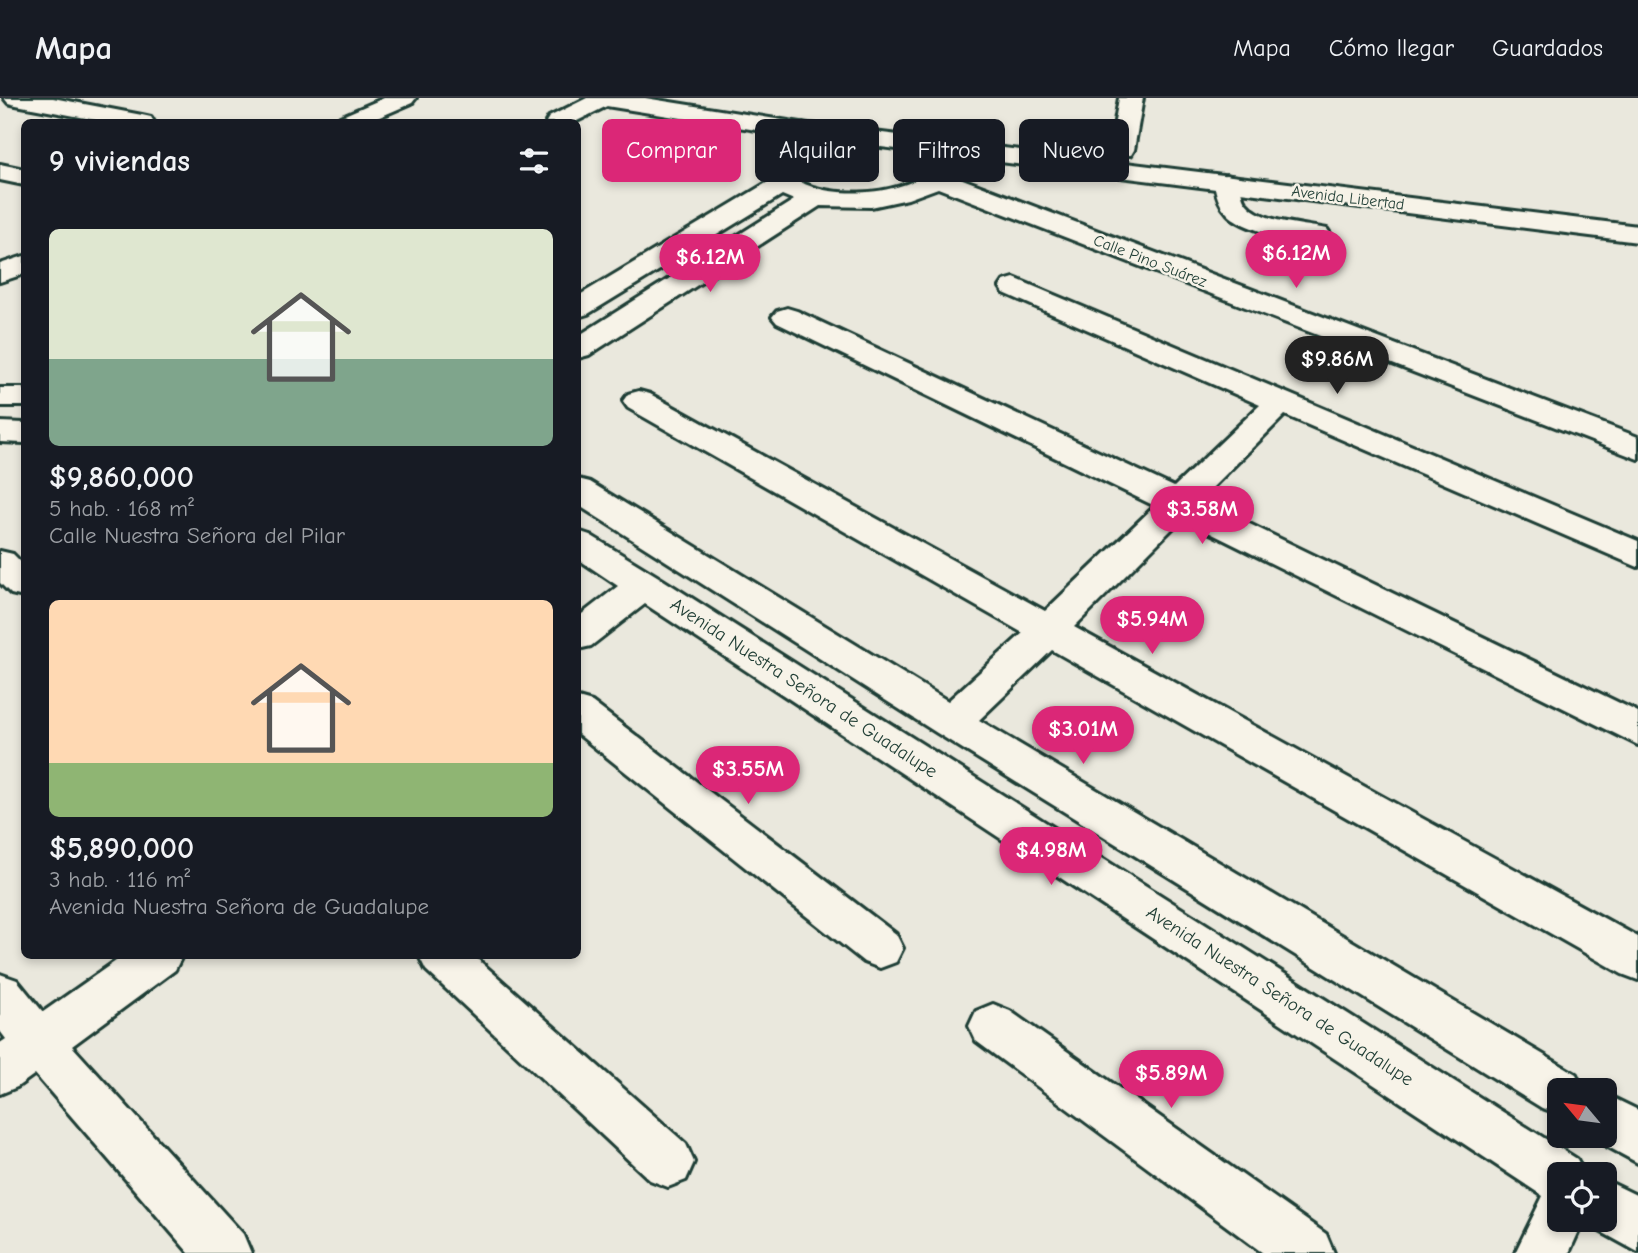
<!DOCTYPE html>
<html lang="es">
<head>
<meta charset="utf-8">
<style>
	:root { --surface:#171b24; --page:#20242c; --text:#f1f3f6; --muted:#9ea1a6; --line:#363941; --accent:#db2777 }
	body { margin:0; font-family:"Comic Neue",sans-serif; background:var(--page); color:var(--text); height:100vh; display:flex; flex-direction:column; font-size:26px; white-space:nowrap }
	* { box-sizing:border-box; margin:0 }
	p { font-size:23px; color:var(--muted) }
	.icon { flex:none; width:38px; height:38px; fill:none; stroke:currentColor; stroke-width:2; stroke-linecap:round; stroke-linejoin:round }
	.map { position:relative; flex:1; overflow:hidden }
	.side { position:absolute; left:21px; top:21px; width:560px; height:840px; display:flex; flex-direction:column; background:var(--surface); border-radius:10px; box-shadow:0 4px 10px #0003 }
	.side>* { flex:none }
	.banner { position:absolute; left:602px; top:21px; width:665px; height:63px; display:flex; gap:14px }
	.needle { width:46px; rotate:299deg }
	.controls { position:absolute; left:1547px; top:980px; display:grid; gap:14px }
	.controls a { display:grid; place-items:center; width:70px; height:70px; border-radius:10px; background:var(--surface); box-shadow:0 4px 10px #0003; font-size:35px }
	.price { position:absolute; translate:-50% -60px; padding:0 16px; border-radius:24px; background:var(--accent); color:#fff; font-size:23px; line-height:46px; filter:drop-shadow(0 2px 4px #0008) }
	.price::after { content:''; position:absolute; left:50%; top:42px; width:21px; height:16px; margin-left:-10px; background:inherit; clip-path:polygon(0 0,100% 0,50% 100%) }
	.price.active { background:#222; color:#fff }
	ul { padding:0; list-style:none }
	li { display:grid; align-content:center; gap:14px; height:371px; padding:0 28px }
	li span { display:grid; place-items:center; height:217px; border-radius:10px; color:#555 }
	li>.icon { margin-inline-start:auto }
	span .icon { width:126px; height:126px; fill:#fffc; stroke-width:1 }
	li b { font-size:30px }
	h2 { display:flex; justify-content:space-between; align-items:center; height:84px; padding:0 28px; font-size:30px }
	.chip { padding:0 24px; border-radius:10px; background:var(--surface); box-shadow:0 4px 10px #0003; font-size:24px; line-height:63px }
	.chip.active { background:var(--accent); color:#fff }
	header { display:flex; align-items:center; gap:42px; box-sizing:border-box; height:98px; padding:0 35px; background:var(--surface); border-bottom:2px solid var(--line) }
	header strong { font-size:33px }
	nav { display:flex; gap:38px; margin-inline-start:auto; font-size:24px }
	.map>svg:first-child { display:block }
	.lines { fill:none; stroke-linecap:round; stroke-linejoin:round }
	.minor-casing { stroke:#1f3d34; stroke-width:6 }
	.major-casing { stroke:#1f3d34; stroke-width:6 }
	.minor { fill:#f7f3e8; fill-rule:evenodd }
	.major { fill:#f7f3e8; fill-rule:evenodd }
	.labels { text-anchor:middle; dominant-baseline:central; stroke-width:5; stroke-linejoin:round; paint-order:stroke }
	.far-street-label { font-size:16px; fill:#1f3d34; stroke:#f7f3e8 }
	.street-label { font-size:19px; fill:#1f3d34; stroke:#f7f3e8 }
</style>
</head>
<body>
<header>
<strong>Mapa</strong>
<nav><a>Mapa</a><a>Cómo llegar</a><a>Guardados</a></nav>
</header>
<div class="map">
<svg width="1638" height="1155" viewBox="0 0 1638 1155">
	<rect width="100%" height="100%" fill="#eae8dd"/>
	<filter id="ink" filterUnits="userSpaceOnUse"><feTurbulence type="fractalNoise" baseFrequency=".0143" numOctaves="2"/><feDisplacementMap in="SourceGraphic" scale="14" xChannelSelector="R" yChannelSelector="G"/><feConvolveMatrix kernelMatrix="1 2 1 2 8 2 1 2 1" color-interpolation-filters="sRGB"/></filter>
	<g filter="url(#ink)">
		<g class="lines">
			<g class="minor-casing">
				<g id="minor">
					<path d="M4 0H53L142 17 151 19 154 24H107L16 7 8 5Z"/>
					<path d="M384 0H416L412 5 368 24H337L340 19Z"/>
					<path d="M587 0 615 1 611 6 575 24H546L549 19Z"/>
					<path d="M1119 0H1143L1134 52 1131 57H1113L1110 52Z"/>
					<path d="M801 25 810 27 813 32 791 57V77C818 103 901 99 929 73 941 61 937 41 946 28H964L967 33 962 57 952 77 1638 339V361L938 90 908 101 871 109 820 108 589 257 578 260V238L794 102 782 97 588 216 578 219V198L768 84C756 61 779 30 801 25Z"/>
					<path d="M0 66 24 71V87L0 82Z"/>
					<path d="M1227 77 1236 80C1242 87 1240 98 1246 105 1262 125 1304 126 1327 131L1331 137 1327 143C1306 148 1241 132 1227 115 1219 107 1216 96 1214 85L1218 80Z"/>
					<path d="M24 158V176L0 184V166Z"/>
					<path d="M1014 180 1638 443V469L1285 317 1200 402 1638 614V647L1182 421 1074 529 1638 839V882L1622 876 1052 552 979 622 1576 976 1583 992H1559V1016L1542 1010 937 635 578 407V381L590 384 948 603 1023 535 628 310 623 303 628 296 639 293 650 296 1045 513 1155 408 777 225 772 219 777 213 787 210 797 213 1174 389 1260 307 1004 195 1000 189 1004 183Z"/>
					<rect x="0" y="290" width="24" height="18"/>
					<path d="M0 324 24 325V345L0 344Z"/>
					<path d="M578 433 590 437 657 478 1577 1061 1584 1076H1559V1122H1584L1569 1155H1515L1543 1098 645 506 591 548 578 551V519L618 488 578 461Z"/>
					<path d="M0 453 13 456 24 467V499L11 496 0 485Z"/>
					<path d="M578 600 592 604 896 836 903 850 896 864 880 870 864 864 578 636Z"/>
					<path d="M123 858H182L175 872 72 948 243 1136 251 1155H189L35 976 17 989 0 996V945L6 941 0 933V876L17 882 43 914Z"/>
					<path d="M419 858H474L686 1046 694 1064 686 1082 668 1089 650 1082 426 872Z"/>
					<path d="M993 906 1010 913 1326 1136 1334 1155H1263L976 943 969 928 976 913Z"/>
					<path d="M1605 996 1638 1012V1065L1588 1038H1605Z"/>
					<path d="M1605 1082 1638 1098V1154L1587 1126 1585 1122H1605Z"/>
				</g>
			</g>
			<g class="major-casing">
				<path id="major" d="M588 0H645L801 25 1638 128V144L801 39 600 7 592 5Z"/>
			</g>
			<use href="#minor" class="minor"/>
			<use href="#major" class="major"/>
		</g>
	</g>
	<g class="labels">
		<g class="far-street-label">
			<text transform="translate(1348 100) rotate(7)">Avenida Libertad</text>
			<text transform="translate(1150 163) rotate(21)">Calle Pino Suárez</text>
		</g>
		<g class="street-label">
			<text transform="translate(804 590) rotate(33)">Avenida Nuestra Señora de Guadalupe</text>
			<text transform="translate(1280 898) rotate(33)">Avenida Nuestra Señora de Guadalupe</text>
		</g>
	</g>
</svg>
<div class="controls">
<a><svg class="needle" viewBox="-14 -14 28 28"><path d="M0-13l5 13h-10z" fill="#e53935"/><path d="M0 13l5-13h-10z" fill="#9ea1a6"/></svg></a>
<a><svg class="icon" aria-label="locate" viewBox="0 0 24 24"><circle cx="12" cy="12" r="6"/><path d="M12 2v4M12 18v4M2 12h4M18 12h4"/></svg></a>
</div>
<b class="price" style="left:1296px;top:192px">$6.12M</b>
<b class="price" style="left:710px;top:196px">$6.12M</b>
<b class="price active" style="left:1337px;top:298px">$9.86M</b>
<b class="price" style="left:1202px;top:448px">$3.58M</b>
<b class="price" style="left:1152px;top:558px">$5.94M</b>
<b class="price" style="left:1083px;top:668px">$3.01M</b>
<b class="price" style="left:748px;top:708px">$3.55M</b>
<b class="price" style="left:1051px;top:789px">$4.98M</b>
<b class="price" style="left:1171px;top:1012px">$5.89M</b>
<div class="banner">
<a class="chip active">Comprar</a>
<a class="chip">Alquilar</a>
<a class="chip">Filtros</a>
<a class="chip">Nuevo</a>
</div>
<section class="side">
<h2>9 viviendas<svg class="icon" aria-label="filters" viewBox="0 0 24 24"><path d="M4 7h16M4 17h16"/><circle cx="9" cy="7" r="2"/><circle cx="15" cy="17" r="2"/></svg></h2>
<ul>
<li><span style="background:linear-gradient(#dfe7d0 60%,#7fa58c 0)"><svg class="icon" aria-label="home" viewBox="0 0 24 24"><path d="M3 11l9-7 9 7M6 9v11h12V9"/></svg></span><div><b>$9,860,000</b><p>5 hab. · 168 m²</p><p>Calle Nuestra Señora del Pilar</p></div></li>
<li><span style="background:linear-gradient(#ffd9b3 75%,#8fb573 0)"><svg class="icon" aria-label="home" viewBox="0 0 24 24"><path d="M3 11l9-7 9 7M6 9v11h12V9"/></svg></span><div><b>$5,890,000</b><p>3 hab. · 116 m²</p><p>Avenida Nuestra Señora de Guadalupe</p></div></li>
</ul>
</section>
</div>
</body>
</html>
